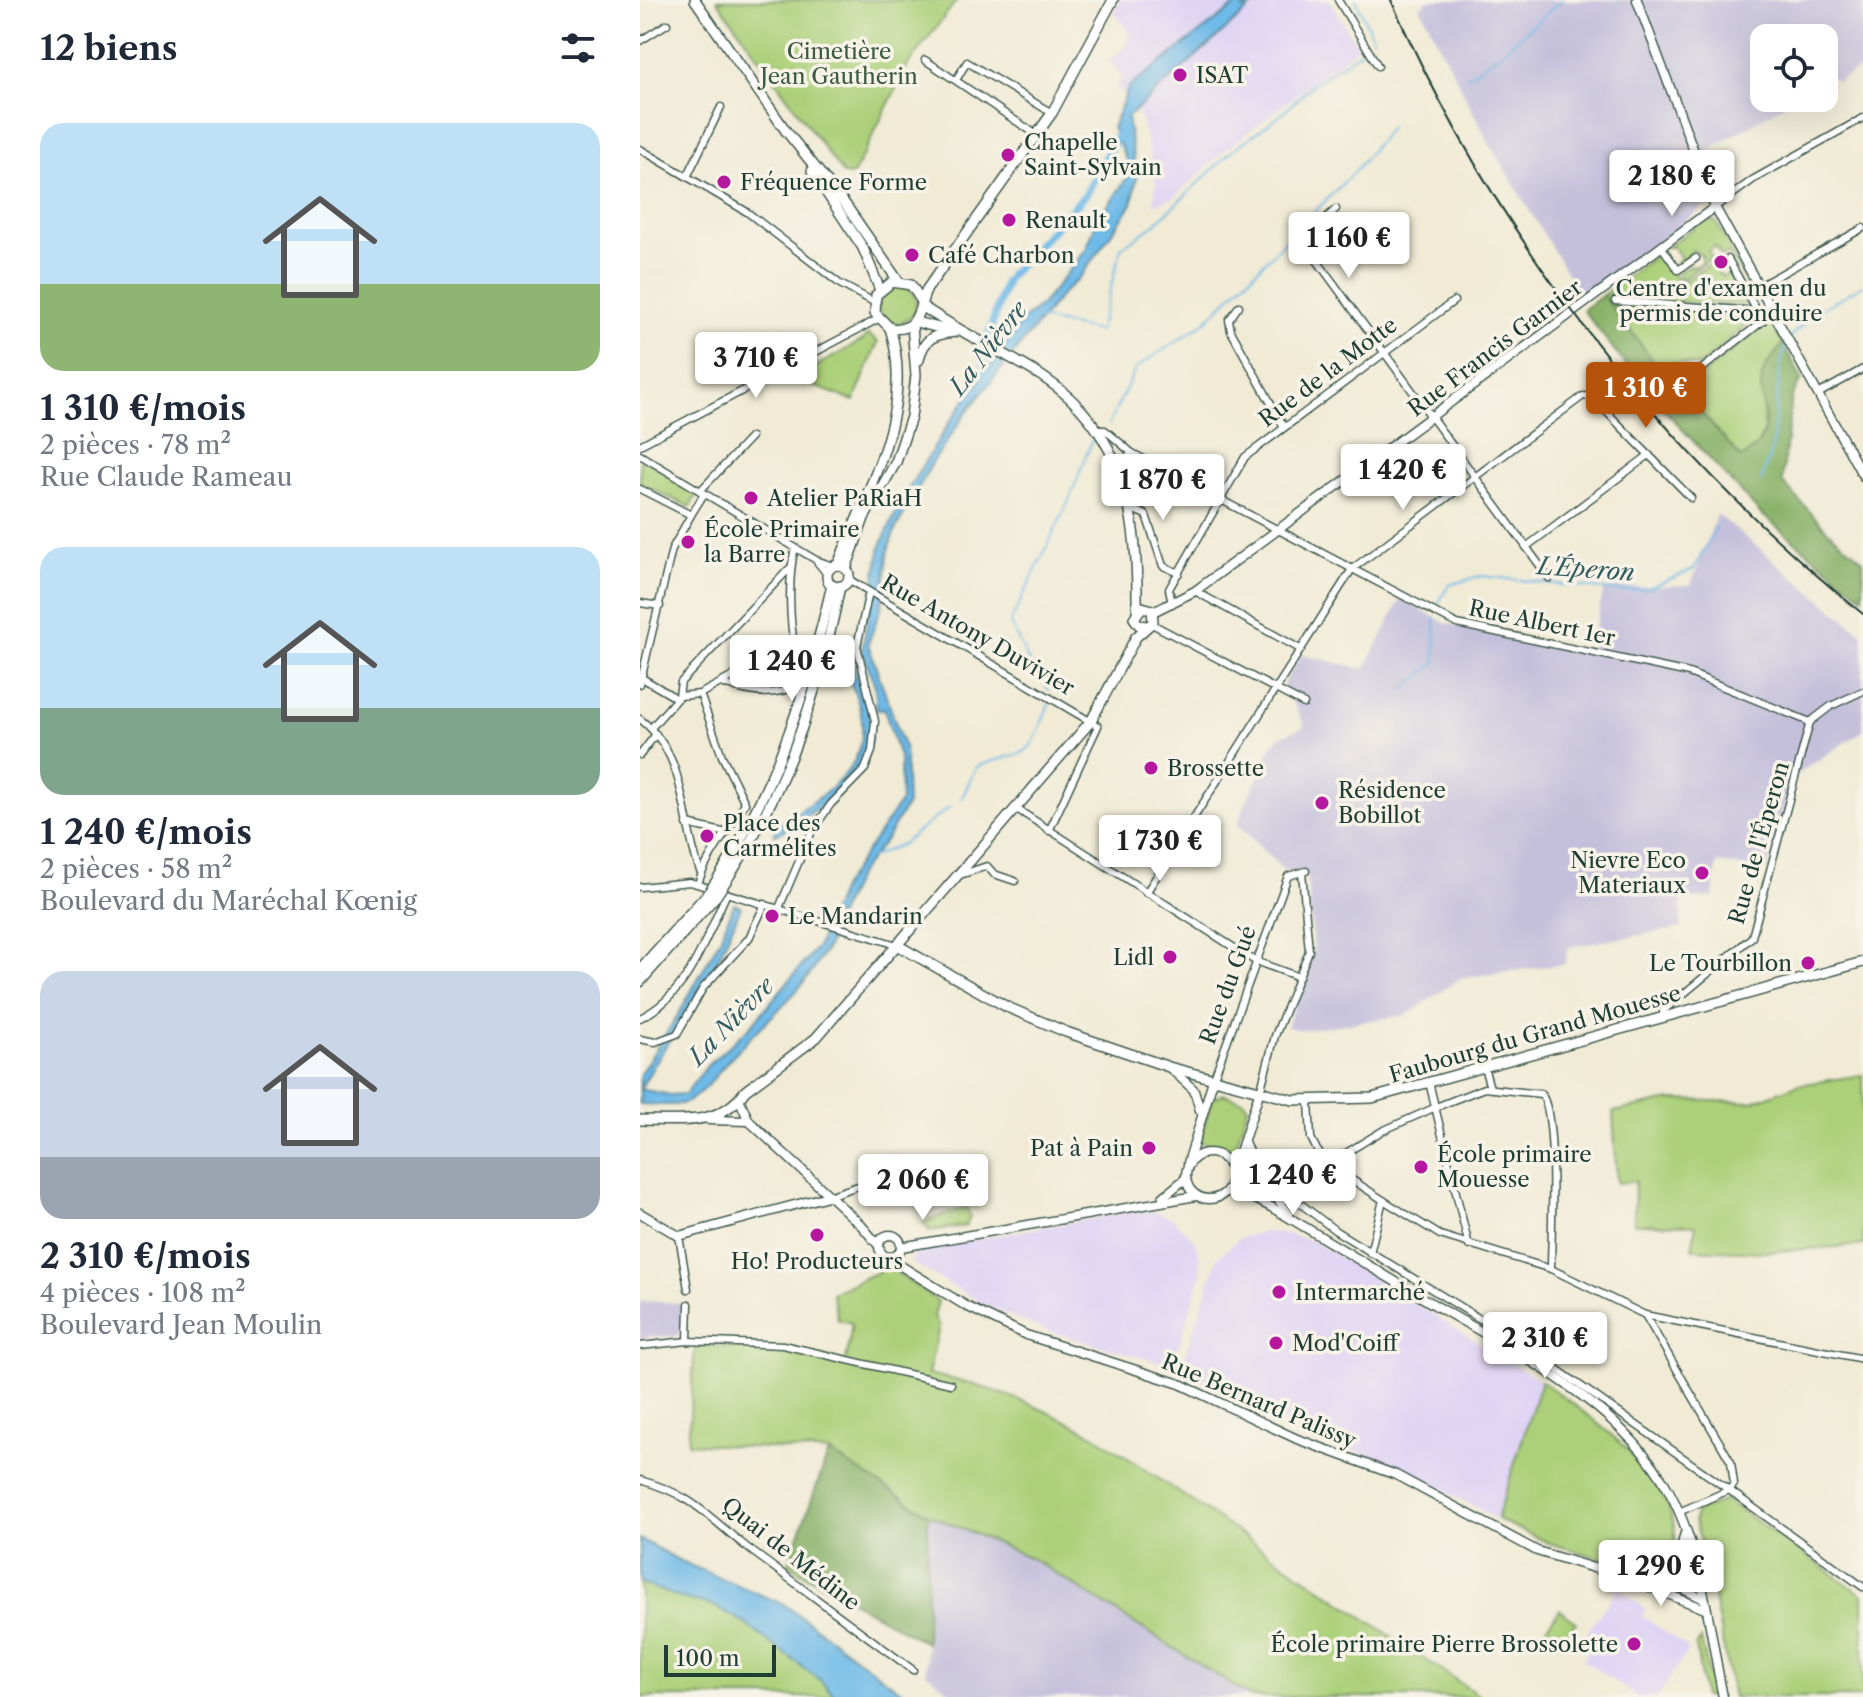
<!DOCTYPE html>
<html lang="fr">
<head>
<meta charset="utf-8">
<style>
	:root { --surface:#fff; --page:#f6f6f7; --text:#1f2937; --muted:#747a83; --accent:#b45309 }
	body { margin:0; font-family:"Libre Caslon Text",serif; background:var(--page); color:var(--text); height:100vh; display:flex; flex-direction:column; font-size:30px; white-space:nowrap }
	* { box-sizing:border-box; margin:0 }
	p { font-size:26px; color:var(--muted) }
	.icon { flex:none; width:44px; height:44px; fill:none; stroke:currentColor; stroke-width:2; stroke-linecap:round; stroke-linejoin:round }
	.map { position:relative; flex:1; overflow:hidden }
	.drawer { display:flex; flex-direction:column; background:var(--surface); width:640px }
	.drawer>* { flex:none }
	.fabs { position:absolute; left:1110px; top:24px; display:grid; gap:16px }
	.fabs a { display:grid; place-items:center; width:88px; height:88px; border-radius:16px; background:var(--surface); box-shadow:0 8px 32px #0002; font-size:40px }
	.scale { position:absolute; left:24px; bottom:20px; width:112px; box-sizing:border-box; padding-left:8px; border:4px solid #1f3d34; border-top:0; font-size:22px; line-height:28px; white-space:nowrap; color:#1f3d34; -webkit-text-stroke:6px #f7f3e8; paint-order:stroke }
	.price { position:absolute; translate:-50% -68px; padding:0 18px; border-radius:8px; background:#fff; color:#222; font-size:26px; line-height:52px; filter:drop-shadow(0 2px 4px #0008) }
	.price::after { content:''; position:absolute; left:50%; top:48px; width:24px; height:18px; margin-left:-12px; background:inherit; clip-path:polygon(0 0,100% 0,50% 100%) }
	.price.on { background:var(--accent); color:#fff }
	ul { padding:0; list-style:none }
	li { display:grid; align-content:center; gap:16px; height:424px; padding:0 40px }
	li span { display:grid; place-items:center; height:248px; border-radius:24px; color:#555 }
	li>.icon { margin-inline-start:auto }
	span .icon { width:144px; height:144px; fill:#fffc; stroke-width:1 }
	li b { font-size:34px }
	h2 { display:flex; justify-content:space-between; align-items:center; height:96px; padding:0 40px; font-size:34px }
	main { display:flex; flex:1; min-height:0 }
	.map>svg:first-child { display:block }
	.built { fill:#e0d4f4 }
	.industrial { fill:#c4c0db }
	.green { fill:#acd079; stroke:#668656; stroke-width:2 }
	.forest { fill:#89b269; stroke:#54784e; stroke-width:2 }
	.water { fill:#6ebae8; stroke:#467c8e; stroke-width:2 }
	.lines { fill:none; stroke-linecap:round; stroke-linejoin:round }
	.stream { stroke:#6ebae8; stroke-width:2 }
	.canal { stroke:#6ebae8; stroke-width:8 }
	.street-casing { stroke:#3e574c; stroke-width:9 }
	.secondary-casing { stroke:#3e574c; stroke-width:11 }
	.primary-casing { stroke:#3e574c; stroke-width:12 }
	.street { stroke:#fff; stroke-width:6 }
	.secondary { stroke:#fff; stroke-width:8 }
	.primary { stroke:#fff; stroke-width:9 }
	.rail { stroke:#1f3d34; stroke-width:2 }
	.primary-bridge-casing { stroke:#3e574c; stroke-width:12; stroke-linecap:butt }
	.primary-bridge { stroke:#fff; stroke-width:9 }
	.poi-dot { fill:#b5179e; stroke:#f7f3e8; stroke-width:3 }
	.labels { text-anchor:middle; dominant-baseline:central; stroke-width:7; stroke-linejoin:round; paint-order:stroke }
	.park-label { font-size:22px; fill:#3b5a42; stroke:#f7f3e8 }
	.poi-label { font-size:22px; fill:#1f3d34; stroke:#f7f3e8; text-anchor:start }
	.street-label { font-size:22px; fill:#1f3d34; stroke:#f7f3e8 }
	.water-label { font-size:24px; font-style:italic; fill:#335c61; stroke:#f7f3e8 }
</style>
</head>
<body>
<main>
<section class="drawer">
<h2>12 biens<svg class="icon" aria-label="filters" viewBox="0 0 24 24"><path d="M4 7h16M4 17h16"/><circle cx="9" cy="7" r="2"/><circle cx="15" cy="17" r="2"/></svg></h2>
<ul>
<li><span style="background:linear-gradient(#bfe0f5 65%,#8fb573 0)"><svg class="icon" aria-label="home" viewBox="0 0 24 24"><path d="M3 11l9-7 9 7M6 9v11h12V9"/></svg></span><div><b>1 310 €/mois</b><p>2 pièces · 78 m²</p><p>Rue Claude Rameau</p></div></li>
<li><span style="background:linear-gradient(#bfe0f5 65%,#7fa58c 0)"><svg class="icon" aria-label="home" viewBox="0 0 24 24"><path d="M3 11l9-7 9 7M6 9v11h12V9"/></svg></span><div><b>1 240 €/mois</b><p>2 pièces · 58 m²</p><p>Boulevard du Maréchal Kœnig</p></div></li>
<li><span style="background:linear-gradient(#c9d6e8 75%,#9aa5b1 0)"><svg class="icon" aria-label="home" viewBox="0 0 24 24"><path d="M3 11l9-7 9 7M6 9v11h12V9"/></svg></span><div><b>2 310 €/mois</b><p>4 pièces · 108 m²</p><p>Boulevard Jean Moulin</p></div></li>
</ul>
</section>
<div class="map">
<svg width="1223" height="1697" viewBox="0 0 1223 1697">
	<rect width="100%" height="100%" fill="#f7f3e8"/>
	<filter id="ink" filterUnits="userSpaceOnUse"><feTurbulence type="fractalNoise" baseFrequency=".0125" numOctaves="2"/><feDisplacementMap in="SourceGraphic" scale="16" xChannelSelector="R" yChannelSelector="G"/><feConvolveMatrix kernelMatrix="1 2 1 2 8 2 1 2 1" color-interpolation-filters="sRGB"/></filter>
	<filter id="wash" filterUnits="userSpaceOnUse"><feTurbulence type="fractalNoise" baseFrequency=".006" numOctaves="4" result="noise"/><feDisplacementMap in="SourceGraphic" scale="32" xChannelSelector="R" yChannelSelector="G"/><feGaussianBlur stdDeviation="1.8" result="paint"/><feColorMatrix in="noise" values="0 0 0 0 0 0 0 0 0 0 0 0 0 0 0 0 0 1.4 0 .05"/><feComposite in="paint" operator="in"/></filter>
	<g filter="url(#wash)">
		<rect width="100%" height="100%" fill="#f1ebd5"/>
		<g class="built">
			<path d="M480 0H689L718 47 586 149 534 197 513 205 516 183 507 140 497 110 476 85 483 79 469 60 486 47 491 36 474 12Z"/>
			<path d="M494 1211 517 1212 533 1219 555 1241 560 1257 561 1274 537 1352 522 1363 404 1330 343 1304 271 1262 275 1250Z"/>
			<path d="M623 1232 643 1233 673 1241 901 1381 857 1519 762 1468 668 1434 540 1370 578 1257 600 1238Z"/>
			<path d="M978 1588 1006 1609 1002 1616 1049 1649 1017 1697H997L943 1660 950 1648 941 1641Z"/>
		</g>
		<g class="industrial">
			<path d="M788 0H1223V67L1196 82 1191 76 1184 80V38H1124V98H1155L1064 153 1079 195 943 300 849 143 780 7Z"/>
			<path d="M1077 514 1223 634V731L1152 777 1127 870 1077 863 1073 897 1041 900V928L928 947 925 964 821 978 767 1015 663 1030 647 1027 674 951 667 876 644 871 597 824 631 747 639 737 665 726 643 684 662 655 725 669 761 599 805 623 950 653 964 588 1051 585Z"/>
			<path d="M0 1301 42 1303V1330L35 1337 12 1336 0 1340Z"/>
			<path d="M288 1514 391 1558 611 1697H317L286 1673Z"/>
		</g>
		<g class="green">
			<path d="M77 0H317L269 63 213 175 203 174Z"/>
			<path d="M1066 219 1076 222 1111 285 1108 287 1089 253 1082 257 1075 246 1068 252 1072 257 1041 280 1038 273 1048 266H1059L1063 256 1053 250 1039 266 1036 263 1041 258 1033 247H1027Z"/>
			<path d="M1020 252 1019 258 1041 283 1070 264 1082 277 1094 273 1102 287 1097 290 1102 299 1107 297 1113 306 971 298 970 304 1115 317 1060 366 1038 363 1024 375 963 295Z"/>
			<circle cx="257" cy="304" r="19"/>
			<path d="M1130 320 1143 344 1122 376 1124 430 1115 450 1101 458 1042 391Z"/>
			<path d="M228 334 238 342 214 401 171 385 175 367 223 340Z"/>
			<path d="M4 460 58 493 50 507 0 484V461Z"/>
			<path d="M1223 1075V1245L1126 1252 1052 1249 1056 1225 994 1224 995 1181 977 1183 973 1112 1031 1100 1112 1102 1157 1085Z"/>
			<path d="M583 1094 604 1101 608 1107 593 1155 559 1141 573 1098Z"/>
			<path d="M327 1207 330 1217 326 1226 289 1231 283 1222Z"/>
			<path d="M248 1267 298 1301 294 1316 299 1327 288 1374C350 1386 398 1405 454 1435L841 1697H611L391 1558 288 1514 189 1452 48 1443 55 1345 146 1349 206 1362 212 1323 198 1320 192 1293Z"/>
			<path d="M901 1381C952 1416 1055 1489 1032 1562L1012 1573 909 1543 857 1519Z"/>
			<path d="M1086 1500 1223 1595V1697H1093L1066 1556 1054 1521 1056 1512Z"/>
			<path d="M0 1581 38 1597 72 1605 100 1620 179 1679 196 1697H0Z"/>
			<path d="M919 1610 936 1622 921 1644 904 1632Z"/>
			<path d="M1061 1639 1074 1697H1064L1056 1646Z"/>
		</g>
		<g class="forest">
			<path d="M963 295 1024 375 1029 389 1042 391 1101 458C1143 434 1116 407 1122 376 1124 366 1137 352 1143 344L1162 379 1152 396 1142 482 1187 530 1223 560V597L1120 513 1003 387 943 310Z"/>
			<path d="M189 1452 288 1514 286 1643 148 1565Z"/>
		</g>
		<g class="water">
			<path d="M605 0H619L487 118 497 177 492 204 441 276 421 295 328 410 291 465 256 528 249 547 242 605 228 644 265 750 267 804 247 838 217 876 198 917 190 915 202 887 261 801 260 760 244 708 237 710 235 686 222 650 241 545 263 497 311 420 384 319 402 304 446 250 456 223 487 178 486 159 472 128 489 87 599 3 604 9 609 5Z"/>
			<path d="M209 635 214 636C209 676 221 679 229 713 243 774 179 808 135 836L134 827C186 793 242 767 216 696 204 665 198 668 209 635Z"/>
			<path d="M94 904 101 907 78 959 0 1089 30 1095 45 1094 68 1065 110 1027 178 946 184 930 194 933C169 988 135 1011 96 1052 79 1069 70 1087 49 1101 38 1108 13 1104 0 1104V1074L41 1010 80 939Z"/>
			<path d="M0 1539 42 1562 145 1605 269 1697H196L179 1679 100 1620 72 1605 38 1597 3 1584 0 1581Z"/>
		</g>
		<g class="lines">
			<g class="stream">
				<path d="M716 0 733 39"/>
				<path d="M827 77 863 51 922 0"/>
				<path d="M400 319 459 331 481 248 515 224 592 151 642 114 673 84 721 51"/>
				<path d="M1150 337 1173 314 1223 285"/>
				<path d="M469 424 496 368 564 323 715 171 750 127"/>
				<path d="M1121 481 1132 448 1141 362 1147 342"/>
				<path d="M798 604 809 585 841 576 981 591 1009 588 1054 569 1076 527"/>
				<path d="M409 690 392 668 370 623 428 503 453 438"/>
				<path d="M763 690 796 662 795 618"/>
				<path d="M322 798 336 767C392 746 386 767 409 704"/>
				<path d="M232 857 262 844 311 806"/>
			</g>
			<g class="canal">
				<path d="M370 275 446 194 479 132"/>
				<path d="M348 337 366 281"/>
				<path d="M344 357 345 383"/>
			</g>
		</g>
	</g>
	<g filter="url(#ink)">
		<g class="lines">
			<g class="street-casing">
				<g id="street">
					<path d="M698 0 738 66"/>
					<path d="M0 41 27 24"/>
					<path d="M285 60 397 135"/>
					<path d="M316 80 327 62 412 113"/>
					<path d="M0 149 107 212 200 284 234 302"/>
					<path d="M48 175 81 107"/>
					<path d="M1075 207 1114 179 1223 118"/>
					<path d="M696 209 662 240 909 578"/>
					<path d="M1021 246 1038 270 1056 258"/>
					<path d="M1088 259 1117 311"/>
					<path d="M1107 293 1223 228"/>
					<path d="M975 301 1117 311 1123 321 1045 382"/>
					<path d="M599 306 589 320 591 331 644 427"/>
					<path d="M1178 394 1223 369"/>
					<path d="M457 430H465L492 453 817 624 1049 673 1170 722"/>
					<path d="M0 445 238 319"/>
					<path d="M0 455 176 560 193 566"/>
					<path d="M477 467 492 453"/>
					<path d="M0 489 51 515 64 494"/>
					<path d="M60 491 111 437"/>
					<path d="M492 509 506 515 523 566 539 573"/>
					<path d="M886 547 1009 455"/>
					<path d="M178 563 187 574"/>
					<path d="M208 579 458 726 409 831"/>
					<path d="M555 591 660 649"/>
					<path d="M0 603 20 606"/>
					<path d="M532 604 529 589 605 457 814 301"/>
					<path d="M512 624 664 704"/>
					<path d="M2 678 36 698"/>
					<path d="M0 684 32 549 51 515"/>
					<path d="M84 684C108 693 136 698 159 684 163 668 159 663 155 648 149 622 148 573 155 548"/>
					<path d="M39 696 41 682 149 569"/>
					<path d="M0 719C49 757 40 819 60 871"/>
					<path d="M11 728 39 696 60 694 108 668 156 651"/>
					<path d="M0 755 16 734"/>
					<path d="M375 808 615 961 659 977"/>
					<path d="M47 824 87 833"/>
					<path d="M320 875 347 866 354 874 375 881"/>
					<path d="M58 884C66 857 90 829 105 803L82 756 60 694"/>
					<path d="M0 887 50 882 257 945"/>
					<path d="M506 893 712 569 943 396 952 397 1051 498"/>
					<path d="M139 908 172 831 191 804 225 769 232 751 235 721 217 646 229 592"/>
					<path d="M1023 1017V1011L1112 937 1170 722 1191 706 1223 691"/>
					<path d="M0 1018C49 995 65 939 87 893"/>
					<path d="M0 1039 15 1042 37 1034 63 988 109 938 125 904"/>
					<path d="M844 1067 850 1088"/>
					<path d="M573 1080 648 876 666 871"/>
					<path d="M789 1082 829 1246"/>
					<path d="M620 1092 635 1036 669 951 662 872"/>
					<path d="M669 1101 671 1138 677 1150 688 1164 743 1200 800 1235 911 1269 1005 1315 1091 1462 1094 1484 1089 1490 1223 1587"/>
					<path d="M188 1196 281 1165 304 1186"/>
					<path d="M39 1236 48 1289"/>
					<path d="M730 1253 743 1200"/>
					<path d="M911 1269C911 1239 918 1111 901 1094L844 1088 796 1107 742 1131 688 1164 654 1194 657 1201 696 1231 881 1344 1089 1490"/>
					<path d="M1005 1315 1223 1359"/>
					<path d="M48 1341 49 1304"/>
					<path d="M0 1346 48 1341 143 1345 311 1384"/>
					<path d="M0 1480C57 1496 69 1519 113 1552 166 1591 219 1631 273 1670"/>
					<path d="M1039 1512 1089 1490"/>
				</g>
			</g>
			<g class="secondary-casing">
				<g id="secondary">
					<path d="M997 0 1075 207 1223 476"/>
					<path d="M513 612 555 591 1075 207"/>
					<path d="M530 1068 554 1090 560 1110"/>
					<path d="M100 1101 109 1121 221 1225 239 1246"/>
					<path d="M69 1120 109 1121"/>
					<path d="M604 1143 618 1173 649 1214"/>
					<circle cx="569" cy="1176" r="23"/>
					<path d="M548 1163 573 1080"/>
					<path d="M593 1174 619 1093"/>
					<path d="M593 1177 618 1196"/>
					<path d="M587 1192H602L631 1207C684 1238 735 1270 788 1301 872 1351 981 1402 1029 1491 1063 1554 1069 1629 1083 1697"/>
					<path d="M523 1197 546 1178"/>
					<path d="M0 1213 39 1236 188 1196"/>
					<circle cx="250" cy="1246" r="11"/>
					<path d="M261 1247 556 1196"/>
					<path d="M248 1258 326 1306 386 1335 540 1384 657 1439 756 1475 897 1551 987 1578 1065 1609"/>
					<path d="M1000 1580 1034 1585 1064 1599"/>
					<path d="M1014 1580 1037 1563 1045 1533"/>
				</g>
			</g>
			<g class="primary-casing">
				<g id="primary">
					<path d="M55 0 146 131 205 204 259 282"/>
					<path d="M172 171 223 248 240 290"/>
					<path d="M281 300 271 285 252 282 236 295 235 313 250 328C281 333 277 308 287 289L412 113 473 0"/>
					<path d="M282 306C320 333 364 352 403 377 487 433 498 518 497 610"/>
					<path d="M276 322 311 331"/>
					<path d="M279 360C283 338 295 334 315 332"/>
					<path d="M198 565C226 489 276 412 250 328"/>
					<circle cx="198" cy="576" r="11"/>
					<path d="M206 569 224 518 256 462 271 417 276 375 272 325"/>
					<path d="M81 874C138 780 167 691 192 585"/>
					<path d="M88 878C147 789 180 689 200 586"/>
					<path d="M257 945 367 1007 426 1032 529 1067 653 1100 732 1098 1223 962"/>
					<path d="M0 969 69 892"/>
					<path d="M0 982 76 896"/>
					<path d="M0 1120C40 1120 80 1127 105 1091L176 1038 331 860 451 721 496 637 513 622 512 610 502 607 494 618 499 625 507 626"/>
				</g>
			</g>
			<use href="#street" class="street"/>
			<use href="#secondary" class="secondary"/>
			<use href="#primary" class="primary"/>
			<path class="rail" d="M751 0C857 239 1020 450 1223 614"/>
			<g class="primary-bridge-casing">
				<g id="primary-bridge">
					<path d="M69 892 81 874"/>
					<path d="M76 896 88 878"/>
				</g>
			</g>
			<use href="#primary-bridge" class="primary-bridge"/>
		</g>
	</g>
	<g class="poi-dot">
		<circle cx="540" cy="75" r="8"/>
		<circle cx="368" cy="155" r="8"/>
		<circle cx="84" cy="182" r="8"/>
		<circle cx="369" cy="220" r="8"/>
		<circle cx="272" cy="255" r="8"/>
		<circle cx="1081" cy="262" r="8"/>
		<circle cx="111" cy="498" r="8"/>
		<circle cx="48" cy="542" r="8"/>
		<circle cx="511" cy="768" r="8"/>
		<circle cx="682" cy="803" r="8"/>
		<circle cx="67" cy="836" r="8"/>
		<circle cx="1062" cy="873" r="8"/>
		<circle cx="132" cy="916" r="8"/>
		<circle cx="530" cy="957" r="8"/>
		<circle cx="1168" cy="963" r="8"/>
		<circle cx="509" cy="1148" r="8"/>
		<circle cx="781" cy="1167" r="8"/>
		<circle cx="177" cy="1235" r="8"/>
		<circle cx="639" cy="1292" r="8"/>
		<circle cx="636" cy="1343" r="8"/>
		<circle cx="994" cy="1644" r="8"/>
	</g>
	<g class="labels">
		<g class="park-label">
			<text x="199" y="51">Cimetière<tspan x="199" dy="25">Jean Gautherin</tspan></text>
		</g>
		<g class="poi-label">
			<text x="556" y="75">ISAT</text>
			<text x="384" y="142">Chapelle<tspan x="384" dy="25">Saint-Sylvain</tspan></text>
			<text x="100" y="182">Fréquence Forme</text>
			<text x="385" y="220">Renault</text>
			<text x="288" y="255">Café Charbon</text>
			<text x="1081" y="288" text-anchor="middle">Centre d'examen du<tspan x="1081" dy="25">permis de conduire</tspan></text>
			<text x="127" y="498">Atelier PaRiaH</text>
			<text x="64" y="529">École Primaire<tspan x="64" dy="25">la Barre</tspan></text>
			<text x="527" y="768">Brossette</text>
			<text x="698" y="790">Résidence<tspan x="698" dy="25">Bobillot</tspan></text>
			<text x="83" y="823">Place des<tspan x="83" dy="25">Carmélites</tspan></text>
			<text x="1046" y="860" text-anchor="end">Nievre Eco<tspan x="1046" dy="25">Materiaux</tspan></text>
			<text x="148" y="916">Le Mandarin</text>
			<text x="514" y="957" text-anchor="end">Lidl</text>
			<text x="1152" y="963" text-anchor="end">Le Tourbillon</text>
			<text x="493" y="1148" text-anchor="end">Pat à Pain</text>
			<text x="797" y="1154">École primaire<tspan x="797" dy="25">Mouesse</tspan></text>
			<text x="177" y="1261" text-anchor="middle">Ho! Producteurs</text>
			<text x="655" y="1292">Intermarché</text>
			<text x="652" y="1343">Mod'Coiff</text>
			<text x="978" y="1644" text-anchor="end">École primaire Pierre Brossolette</text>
		</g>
		<g class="street-label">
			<text transform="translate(855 348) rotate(-37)">Rue Francis Garnier</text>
			<text transform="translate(688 372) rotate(-37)">Rue de la Motte</text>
			<text transform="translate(902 623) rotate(12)">Rue Albert 1er</text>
			<text transform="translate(338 635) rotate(30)">Rue Antony Duvivier</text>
			<text transform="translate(1119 843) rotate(-74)">Rue de l'Éperon</text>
			<text transform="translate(588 985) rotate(-70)">Rue du Gué</text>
			<text transform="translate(895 1034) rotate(-16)">Faubourg du Grand Mouesse</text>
			<text transform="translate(619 1401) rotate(23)">Rue Bernard Palissy</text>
			<text transform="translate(151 1554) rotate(38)">Quai de Médine</text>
		</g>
		<g class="water-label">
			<text transform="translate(348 348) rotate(-52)">La Nièvre</text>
			<text transform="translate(946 569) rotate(4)">L'Éperon</text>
			<text transform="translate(91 1021) rotate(-46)">La Nièvre</text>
		</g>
	</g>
</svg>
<div class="fabs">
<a><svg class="icon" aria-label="locate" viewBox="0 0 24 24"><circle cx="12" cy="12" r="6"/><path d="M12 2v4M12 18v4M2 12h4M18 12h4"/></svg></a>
</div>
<div class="scale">100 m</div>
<b class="price" style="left:1032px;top:218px">2 180 €</b>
<b class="price" style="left:709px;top:280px">1 160 €</b>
<b class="price" style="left:116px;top:400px">3 710 €</b>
<b class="price on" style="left:1006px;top:430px">1 310 €</b>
<b class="price" style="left:763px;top:512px">1 420 €</b>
<b class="price" style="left:523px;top:522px">1 870 €</b>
<b class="price" style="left:152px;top:703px">1 240 €</b>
<b class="price" style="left:520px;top:883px">1 730 €</b>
<b class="price" style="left:653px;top:1217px">1 240 €</b>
<b class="price" style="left:283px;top:1222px">2 060 €</b>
<b class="price" style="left:905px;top:1380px">2 310 €</b>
<b class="price" style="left:1021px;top:1608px">1 290 €</b>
</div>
</main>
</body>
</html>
